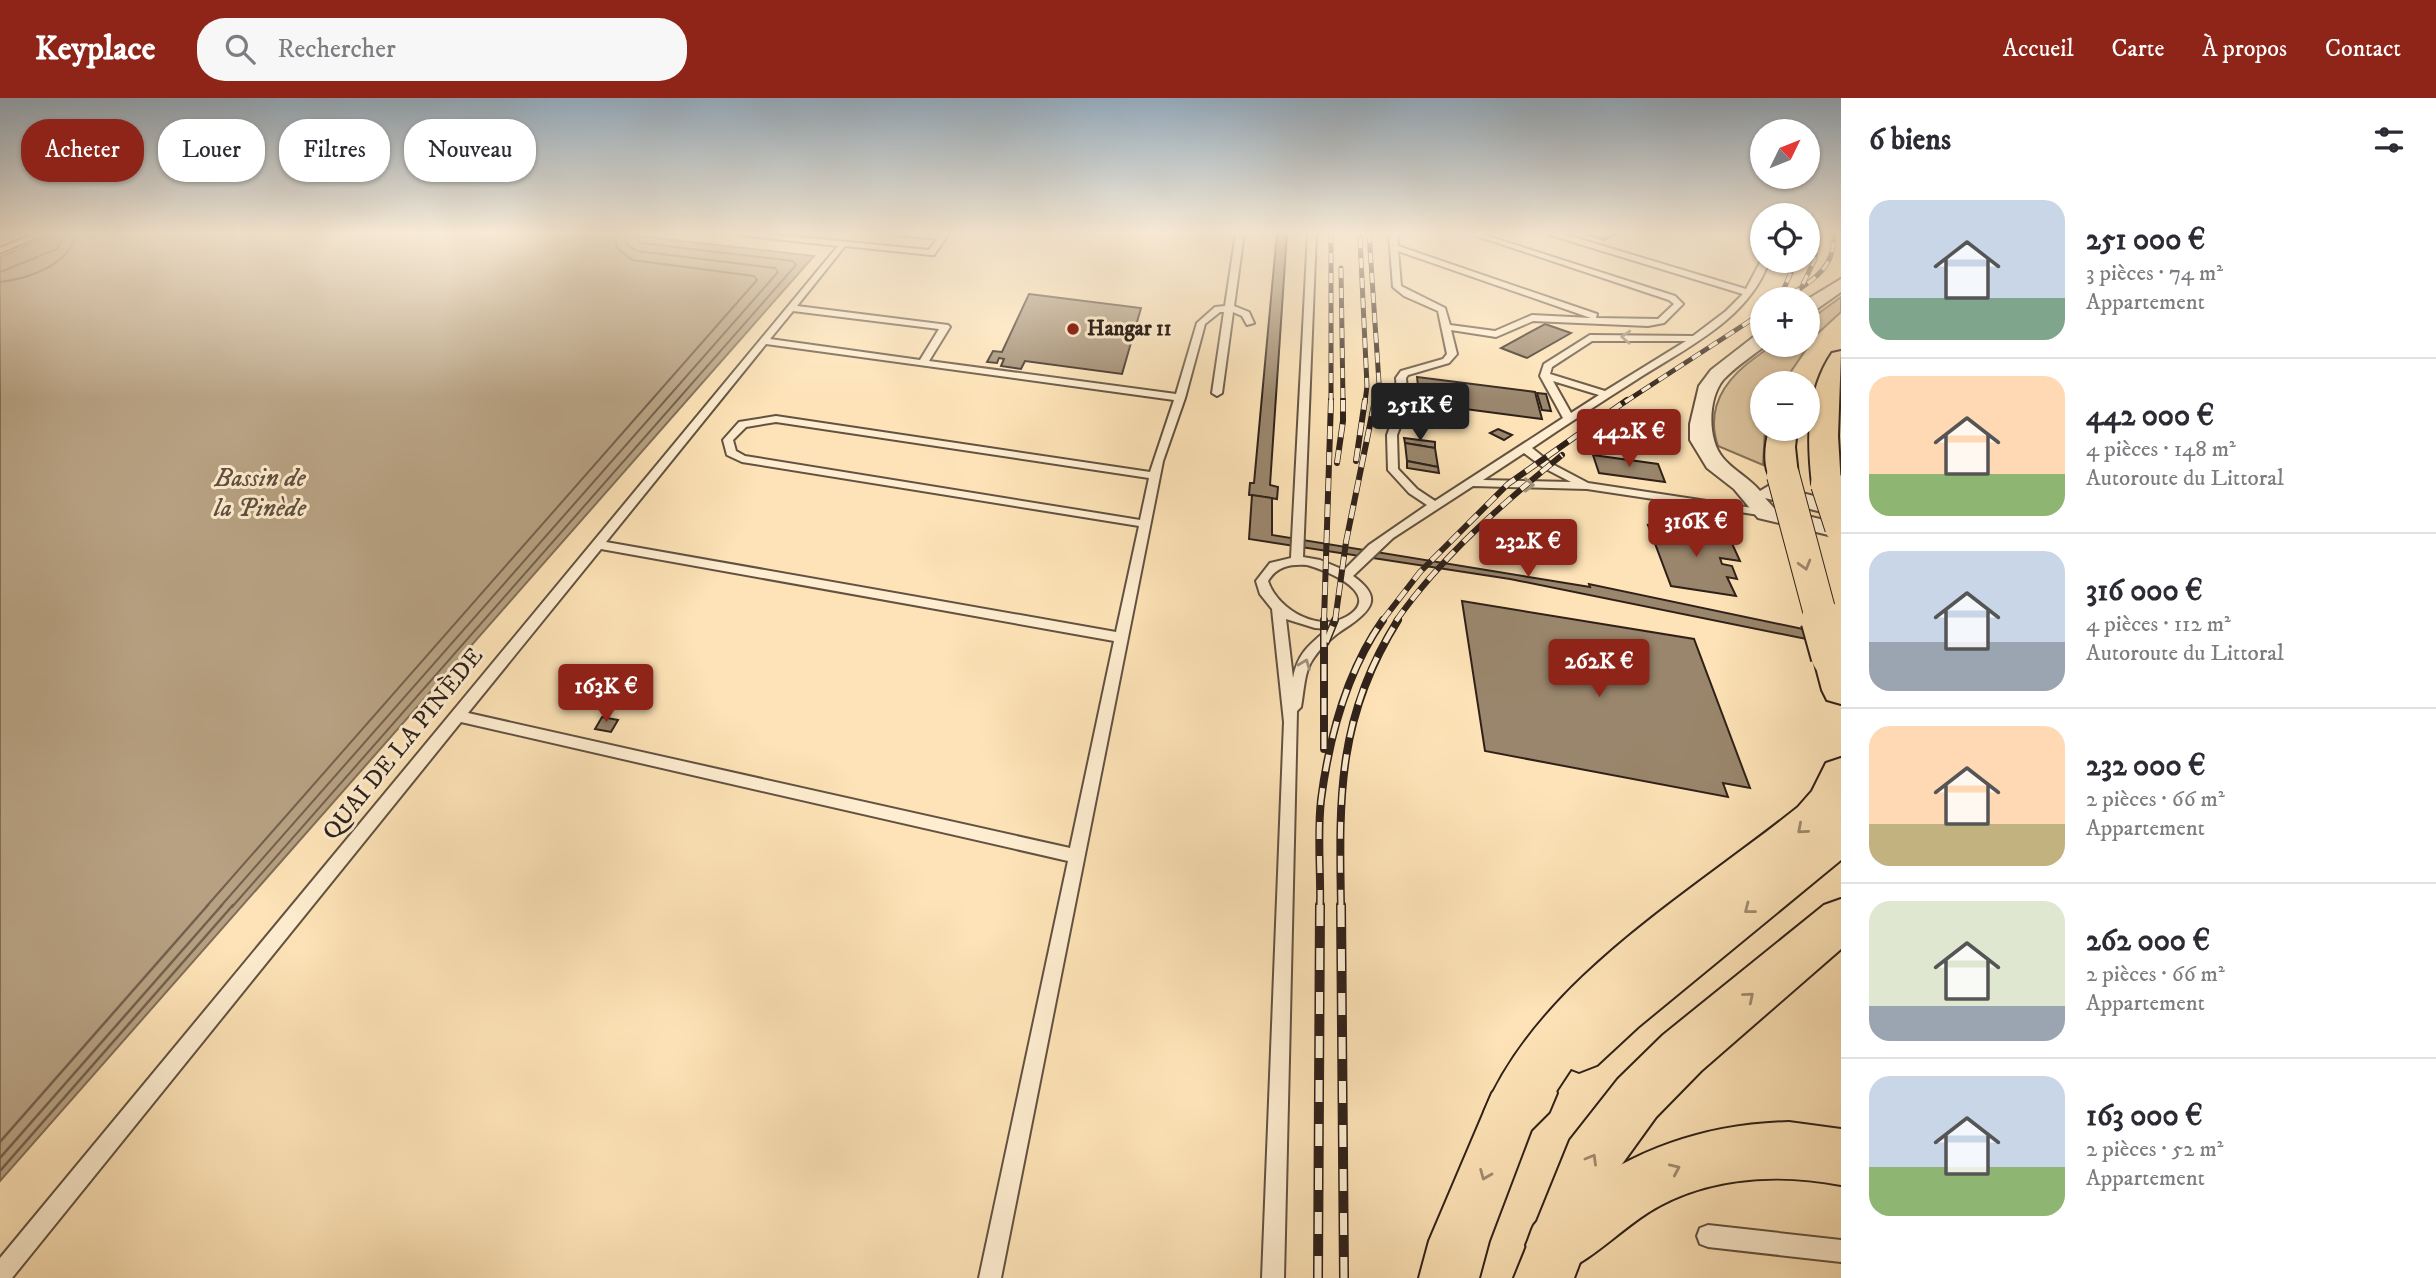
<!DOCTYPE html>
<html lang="fr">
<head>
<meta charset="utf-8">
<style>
	:root { --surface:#fff; --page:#f7f7f7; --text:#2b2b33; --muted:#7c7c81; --line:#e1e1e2; --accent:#8f2418 }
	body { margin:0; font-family:"IM FELL DW Pica",serif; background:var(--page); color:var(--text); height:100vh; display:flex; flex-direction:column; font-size:26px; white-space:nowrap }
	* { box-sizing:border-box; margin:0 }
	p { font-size:23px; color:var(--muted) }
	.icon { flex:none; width:38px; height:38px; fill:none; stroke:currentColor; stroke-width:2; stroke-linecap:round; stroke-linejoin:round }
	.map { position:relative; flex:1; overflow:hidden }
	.side { display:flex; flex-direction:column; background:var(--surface); width:595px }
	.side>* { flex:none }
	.banner { position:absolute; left:21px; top:21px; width:665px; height:63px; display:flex; gap:14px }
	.needle { width:46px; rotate:47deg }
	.controls { position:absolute; left:1750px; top:21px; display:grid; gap:14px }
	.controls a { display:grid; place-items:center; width:70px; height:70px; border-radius:50%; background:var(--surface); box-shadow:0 2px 5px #0004; font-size:35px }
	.price { position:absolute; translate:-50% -60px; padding:0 16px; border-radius:7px; background:var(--accent); color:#fff; font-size:23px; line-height:46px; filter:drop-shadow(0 2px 4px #0008) }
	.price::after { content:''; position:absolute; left:50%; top:42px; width:21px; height:16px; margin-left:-10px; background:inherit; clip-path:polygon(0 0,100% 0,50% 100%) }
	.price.active { background:#222; color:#fff }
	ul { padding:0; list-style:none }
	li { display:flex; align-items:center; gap:21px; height:175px; padding:0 28px }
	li+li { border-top:2px solid var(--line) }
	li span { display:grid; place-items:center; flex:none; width:196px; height:140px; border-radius:21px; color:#555 }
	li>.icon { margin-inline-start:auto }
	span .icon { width:84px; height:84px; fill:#fffc; stroke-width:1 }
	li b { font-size:30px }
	h2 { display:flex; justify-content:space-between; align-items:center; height:84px; padding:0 28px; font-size:30px }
	.pill { padding:0 24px; border-radius:28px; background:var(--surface); box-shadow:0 2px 5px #0004; font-size:24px; line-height:63px }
	.pill.active { background:var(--accent); color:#fff }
	header { display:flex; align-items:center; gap:42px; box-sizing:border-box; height:98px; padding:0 35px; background:var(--accent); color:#fff }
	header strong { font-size:33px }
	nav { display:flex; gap:38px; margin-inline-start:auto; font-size:24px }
	.search { width:490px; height:63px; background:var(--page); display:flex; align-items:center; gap:18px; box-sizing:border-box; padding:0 24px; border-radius:28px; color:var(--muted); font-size:26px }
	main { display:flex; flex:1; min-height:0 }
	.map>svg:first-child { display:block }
	.green { fill:#dac29c; stroke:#84725b; stroke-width:2 }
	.water { fill:#b7a182; stroke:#816e58; stroke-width:2 }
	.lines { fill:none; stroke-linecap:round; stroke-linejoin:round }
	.shore-far1 { stroke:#73614e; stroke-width:2 }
	.shore { stroke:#73614e; stroke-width:2.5 }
	.building { fill:#9a866c; stroke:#2f211a; stroke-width:2 }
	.service-casing { stroke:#625241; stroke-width:4 }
	.minor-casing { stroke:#625241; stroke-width:4 }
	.primary-casing { stroke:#2f211a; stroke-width:4 }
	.motorway-casing { stroke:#2f211a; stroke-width:4 }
	.service { fill:#feedd0; fill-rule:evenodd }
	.minor { fill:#feedd0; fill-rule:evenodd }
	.primary { fill:#fde3b7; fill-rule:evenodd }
	.motorway { fill:#fde3b7; fill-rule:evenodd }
	.rail-far3-casing { stroke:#2f211a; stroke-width:5 }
	.rail-far2-casing { stroke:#2f211a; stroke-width:6 }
	.rail-far1-casing { stroke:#2f211a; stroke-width:8 }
	.rail-casing { stroke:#2f211a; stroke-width:10 }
	.rail-far3 { stroke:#feedd0; stroke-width:3.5; stroke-dasharray:10; stroke-linecap:butt }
	.rail-far2 { stroke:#feedd0; stroke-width:4.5; stroke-dasharray:13; stroke-linecap:butt }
	.rail-far1 { stroke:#feedd0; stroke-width:5; stroke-dasharray:17; stroke-linecap:butt }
	.rail { stroke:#feedd0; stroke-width:7; stroke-dasharray:22; stroke-linecap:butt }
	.motorway-bridge-far1-casing { stroke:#2f211a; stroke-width:34; stroke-linecap:butt }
	.motorway-bridge-casing { stroke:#2f211a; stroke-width:45; stroke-linecap:butt }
	.motorway-bridge-far1 { stroke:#fde3b7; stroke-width:32 }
	.motorway-bridge { stroke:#fde3b7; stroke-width:41 }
	.oneway { stroke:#a1917e }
	.oneway2 { stroke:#a08c70 }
	.poi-dot { fill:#8f2418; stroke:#feedd0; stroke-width:2.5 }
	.labels { text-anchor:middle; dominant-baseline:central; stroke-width:6; stroke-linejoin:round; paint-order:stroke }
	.far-poi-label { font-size:21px; font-weight:bold; fill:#2f211a; stroke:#feedd0; text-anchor:start }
	.street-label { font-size:24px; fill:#2f211a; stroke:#feedd0 }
	.water-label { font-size:26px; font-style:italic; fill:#5f4e3e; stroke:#feedd0 }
</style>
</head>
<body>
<header>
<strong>Keyplace</strong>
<div class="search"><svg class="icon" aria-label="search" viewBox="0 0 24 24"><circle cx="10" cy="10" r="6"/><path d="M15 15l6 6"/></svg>Rechercher</div>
<nav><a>Accueil</a><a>Carte</a><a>À propos</a><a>Contact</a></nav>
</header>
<main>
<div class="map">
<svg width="1841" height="1180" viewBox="0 0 1841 1180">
	<rect width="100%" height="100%" fill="#fde3b7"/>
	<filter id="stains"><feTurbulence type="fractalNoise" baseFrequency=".00286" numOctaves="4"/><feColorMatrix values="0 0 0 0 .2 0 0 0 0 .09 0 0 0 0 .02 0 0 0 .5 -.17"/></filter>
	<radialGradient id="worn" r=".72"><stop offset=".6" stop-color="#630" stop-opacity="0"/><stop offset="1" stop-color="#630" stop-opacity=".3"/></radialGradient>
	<path class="green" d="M1841 199V214L1816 237 1783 285H1762V331H1765L1763 367 1718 348C1705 310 1725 281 1756 259 1761 256 1768 249 1774 247 1784 244 1798 247 1808 247V223Z"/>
	<path class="water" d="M56 135H612L814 158 0 1083V159Z"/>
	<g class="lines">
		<g class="shore-far1">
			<path d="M0 174 57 151 65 135"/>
			<path d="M0 184C27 181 73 166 75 135"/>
			<path d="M206 809 757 182 754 178 632 162 617 150 614 135"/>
			<path d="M220 809 778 174 775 170 637 153 627 147 624 135"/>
			<path d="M232 809 796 167 793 163 640 145 633 135"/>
		</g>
		<g class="shore">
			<path d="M0 1044 208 807"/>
			<path d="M0 1060 222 807"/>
			<path d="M0 1073 233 807"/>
		</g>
	</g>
	<g class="building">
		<path d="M1277 135H1287L1270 387 1278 389 1277 401 1249 397 1250 385H1254Z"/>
		<path d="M1581 135H1618L1604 142Z"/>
		<path d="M1029 196 1141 210 1122 276 1025 263 1021 271 1001 268 1004 261 999 260 997 265 987 264 993 253 1002 254Z"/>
		<path d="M1545 226 1571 235 1527 260 1501 250Z"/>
		<path d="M1417 279 1535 294 1542 321 1420 305Z"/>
		<path d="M1537 295 1546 296 1551 313 1542 312Z"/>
		<path d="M1498 331 1512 337 1504 342 1490 335Z"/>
		<path d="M1404 340 1435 344V350L1405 345Z"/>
		<path d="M1405 345 1435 350 1438 369 1407 363Z"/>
		<path d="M1593 357 1658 366 1665 384 1599 375Z"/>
		<path d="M1407 363 1438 369 1439 375 1407 370Z"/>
		<path d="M1252 397 1272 400V437L1590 489 1589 486 1841 539V548L1510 481 1249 441Z"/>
		<path d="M1648 427 1729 439 1740 463 1720 460 1722 466 1732 468 1737 481 1727 479 1736 498 1671 488Z"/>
		<path d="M1462 503 1694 541 1750 690 1723 685 1728 699 1485 653Z"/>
		<path d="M602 619 618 622 611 634 595 631Z"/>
	</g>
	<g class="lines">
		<g class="service-casing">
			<g id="service">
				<path d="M37 135H47L0 155V150Z"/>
				<path d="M736 135H758L929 152 937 141 897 137 893 135 940 136 949 135 934 157H931L845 148 797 208 948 227 950 229 929 263 1176 296 1197 225 1215 209 1225 208 1236 135H1244L1234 208 1249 214 1254 225 1247 227 1242 218 1233 214 1222 295 1217 298 1212 295 1224 214H1220L1205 226 1185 300 1163 363 1001 1180H979L1068 763 461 624 12 1180H0V1160L838 148 740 137ZM793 213 939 231 920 262 770 241ZM766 246 1174 302 1150 374 776 318 739 324 723 342 727 357 742 364 1139 428 1116 534 606 444ZM776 324 1149 380 1140 422 745 358 736 353 733 342 746 329ZM601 451 1114 543 1070 750 468 615Z"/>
				<path d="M1308 135H1316L1303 459 1320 462 1344 472 1369 447 1427 407 1409 395 1388 372 1387 337 1398 308 1396 280 1401 273 1443 261 1447 256 1438 213 1404 198 1393 189 1389 135H1397L1398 148 1597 216 1596 220 1658 221 1674 206 1669 202 1468 135H1478L1675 198 1683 206 1664 225 1648 228 1533 223 1496 239 1451 232 1457 256 1449 265 1408 277 1406 280 1408 308 1397 337 1398 371 1417 391 1435 403 1563 320 1540 278 1544 266 1590 237 1693 238 1726 213 1743 196 1550 137 1549 135H1560L1746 191 1762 161 1769 163C1749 221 1686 250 1636 282 1601 304 1566 327 1532 350L1552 366 1588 385 1766 412 1772 415 1766 418 1587 391 1473 388 1393 440 1353 478C1381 498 1374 510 1350 527 1337 535 1321 548 1313 561 1304 573 1304 594 1301 609L1297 613 1284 1180H1262L1284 624 1272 511 1260 496 1256 483 1270 465 1291 460ZM1398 153 1591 220 1532 217 1495 233 1450 227 1445 210 1401 188ZM1592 243H1686L1605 293 1550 276 1552 269ZM1553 283 1599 297 1571 315ZM1524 355 1544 370 1571 384 1483 382ZM1307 467C1323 471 1379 493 1352 515 1323 538 1278 513 1268 483 1277 468 1290 466 1307 467ZM1286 521 1315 530 1328 531C1309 547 1298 555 1293 580Z"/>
				<path d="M1708 1127 1841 1142V1164L1708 1149 1700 1146 1697 1138 1700 1130Z"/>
			</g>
		</g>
		<g class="minor-casing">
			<g id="minor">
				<path d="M1841 181V194L1814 213 1808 214V201Z"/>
				<path d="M1762 235V247H1766C1752 258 1735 269 1723 282 1708 301 1707 341 1723 360 1733 372 1749 380 1760 393L1770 387 1830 402 1833 407 1830 412 1822 414 1765 400 1774 410 1841 426V440L1758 420 1734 391 1707 370 1690 342V326L1699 288 1711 272 1756 237Z"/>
			</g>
		</g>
		<g class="primary-casing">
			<g id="primary">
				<path d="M1841 719V762L1638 929 1597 967 1579 974 1561 967 1553 949 1561 931 1602 895 1825 724Z"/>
				<path d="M1841 801V851L1701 973 1656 1019 1612 1080 1574 1180H1514L1570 1042 1618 981 1663 937 1824 807Z"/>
				<path d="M1530 968 1549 976 1557 995 1549 1014 1531 1032 1489 1143 1479 1180H1419L1429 1143 1492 995 1511 976Z"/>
			</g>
		</g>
		<g class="motorway-casing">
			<g id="motorway">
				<path d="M1841 253 1838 338 1841 388 1838 393 1827 395 1816 393 1812 386C1807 342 1806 293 1832 255Z"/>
				<path d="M1769 331H1797L1795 349 1798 377 1794 383 1783 386 1772 383C1762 369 1765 347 1769 331Z"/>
				<path d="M1832 545 1841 548V606L1827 602 1822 592 1813 558 1819 549Z"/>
				<path d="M1841 660V719L1828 733 1637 893 1588 945 1530 1033 1511 1041 1492 1033 1484 1014C1538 883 1691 795 1798 709L1812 693 1826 665Z"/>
				<path d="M1789 1024 1841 1031V1087C1773 1074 1698 1079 1640 1120 1612 1140 1588 1164 1556 1177L1535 1168 1526 1147C1529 1141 1531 1132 1534 1127 1542 1116 1562 1106 1573 1098 1637 1049 1709 1026 1789 1024Z"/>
			</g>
		</g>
		<use href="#service" class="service"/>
		<use href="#minor" class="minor"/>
		<use href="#primary" class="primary"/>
		<use href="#motorway" class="motorway"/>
		<g class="rail-far3-casing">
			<g id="rail-far3">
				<path d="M1331 135V304"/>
				<path d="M1369 135 1379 285 1375 304"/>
				<path d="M1360 140 1367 288 1365 304"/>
				<path d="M1341 170 1343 304"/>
				<path d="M1803 186 1815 161V135"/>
				<path d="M1791 196C1815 182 1837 166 1833 135"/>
				<path d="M1776 201 1782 195 1796 163"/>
				<path d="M1625 304 1762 215"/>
			</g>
		</g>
		<g class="rail-far2-casing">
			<g id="rail-far2">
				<path d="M1356 363 1365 302"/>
				<path d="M1337 365 1343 323V302"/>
				<path d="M1324 523 1331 302"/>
				<path d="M1335 523 1346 444 1375 302"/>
				<path d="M1382 523 1420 474 1508 386 1627 302"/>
				<path d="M1396 523C1441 459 1501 407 1562 357"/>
			</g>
		</g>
		<g class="rail-far1-casing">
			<g id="rail-far1">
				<path d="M1326 544 1335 522"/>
				<path d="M1324 651V522"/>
				<path d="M1320 809C1321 774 1317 737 1321 702 1329 640 1347 573 1383 522"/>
				<path d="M1341 809C1339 699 1337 619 1398 522"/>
			</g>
		</g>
		<g class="rail-casing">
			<g id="rail">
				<path d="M1341 807 1344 1180"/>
				<path d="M1318 1180 1320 807"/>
			</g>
		</g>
		<use href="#rail-far3" class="rail-far3"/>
		<use href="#rail-far2" class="rail-far2"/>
		<use href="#rail-far1" class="rail-far1"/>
		<use href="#rail" class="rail"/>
		<g class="motorway-bridge-far1-casing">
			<g id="motorway-bridge-far1">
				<path d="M1783 377 1822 523"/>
				<path d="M1827 386 1841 429"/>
			</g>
		</g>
		<g class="motorway-bridge-casing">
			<path id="motorway-bridge" d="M1822 522 1832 558"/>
		</g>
		<use href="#motorway-bridge-far1" class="motorway-bridge-far1"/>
		<use href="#motorway-bridge" class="motorway-bridge"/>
	</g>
	<defs><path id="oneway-chevron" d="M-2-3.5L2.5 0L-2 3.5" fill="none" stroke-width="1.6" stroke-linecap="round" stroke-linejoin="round" transform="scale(1.75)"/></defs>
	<g class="oneway">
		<use href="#oneway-chevron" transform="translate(1626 239) rotate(-177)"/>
		<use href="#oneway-chevron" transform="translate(1529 387) rotate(1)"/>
		<use href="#oneway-chevron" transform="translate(1305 566) rotate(-68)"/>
	</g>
	<g class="oneway2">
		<use href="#oneway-chevron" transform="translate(1805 467) rotate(74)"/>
		<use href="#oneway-chevron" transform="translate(1802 731) rotate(139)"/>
		<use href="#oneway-chevron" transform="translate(1749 811) rotate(142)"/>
		<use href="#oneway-chevron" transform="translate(1749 899) rotate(-40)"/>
		<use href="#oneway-chevron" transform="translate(1592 1061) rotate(-60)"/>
		<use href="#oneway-chevron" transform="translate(1675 1071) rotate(-24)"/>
		<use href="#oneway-chevron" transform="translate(1485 1077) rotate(112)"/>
	</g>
	<linearGradient id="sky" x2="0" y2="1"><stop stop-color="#94acbf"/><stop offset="0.45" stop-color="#fef2df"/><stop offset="1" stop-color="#fef2df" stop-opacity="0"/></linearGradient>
	<rect width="1841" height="300" fill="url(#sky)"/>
	<circle class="poi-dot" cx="1073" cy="231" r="7"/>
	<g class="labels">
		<g class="far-poi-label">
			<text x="1087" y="231">Hangar 11</text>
		</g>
		<g class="street-label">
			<text transform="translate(403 646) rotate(-51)">QUAI DE LA PINÈDE</text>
		</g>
		<g class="water-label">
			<text x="260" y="380">Bassin de<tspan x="260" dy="30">la Pinède</tspan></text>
		</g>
	</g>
	<rect width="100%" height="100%" filter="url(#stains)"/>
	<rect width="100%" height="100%" fill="url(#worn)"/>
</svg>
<div class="controls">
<a><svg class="needle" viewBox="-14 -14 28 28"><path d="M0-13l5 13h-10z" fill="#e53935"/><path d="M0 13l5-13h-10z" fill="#7c7c81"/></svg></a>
<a><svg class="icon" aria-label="locate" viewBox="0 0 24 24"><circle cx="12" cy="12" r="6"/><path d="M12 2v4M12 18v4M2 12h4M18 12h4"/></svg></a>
<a>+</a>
<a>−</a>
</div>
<b class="price active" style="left:1420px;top:345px">251K €</b>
<b class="price" style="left:1629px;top:371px">442K €</b>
<b class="price" style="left:1696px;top:461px">316K €</b>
<b class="price" style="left:1528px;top:481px">232K €</b>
<b class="price" style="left:1599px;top:601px">262K €</b>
<b class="price" style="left:606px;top:626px">163K €</b>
<div class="banner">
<a class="pill active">Acheter</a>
<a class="pill">Louer</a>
<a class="pill">Filtres</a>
<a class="pill">Nouveau</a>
</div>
</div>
<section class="side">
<h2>6 biens<svg class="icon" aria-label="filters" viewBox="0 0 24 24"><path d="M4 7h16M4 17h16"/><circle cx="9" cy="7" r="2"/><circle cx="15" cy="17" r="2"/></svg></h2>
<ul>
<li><span style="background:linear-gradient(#c9d6e8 70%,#7fa58c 0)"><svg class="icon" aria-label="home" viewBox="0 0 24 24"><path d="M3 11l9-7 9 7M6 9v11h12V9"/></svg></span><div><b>251 000 €</b><p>3 pièces · 74 m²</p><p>Appartement</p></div></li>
<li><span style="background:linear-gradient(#ffd9b3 70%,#8fb573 0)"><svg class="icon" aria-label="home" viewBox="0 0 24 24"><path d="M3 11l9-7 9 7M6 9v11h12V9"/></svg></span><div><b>442 000 €</b><p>4 pièces · 148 m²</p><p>Autoroute du Littoral</p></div></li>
<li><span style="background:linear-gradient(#c9d6e8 65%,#9aa5b1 0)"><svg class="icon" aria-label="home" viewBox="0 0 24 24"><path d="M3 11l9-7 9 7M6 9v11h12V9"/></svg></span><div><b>316 000 €</b><p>4 pièces · 112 m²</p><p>Autoroute du Littoral</p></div></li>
<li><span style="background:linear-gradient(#ffd9b3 70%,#c2b280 0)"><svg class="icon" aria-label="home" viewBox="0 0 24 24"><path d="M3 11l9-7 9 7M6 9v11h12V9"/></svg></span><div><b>232 000 €</b><p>2 pièces · 66 m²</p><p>Appartement</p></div></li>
<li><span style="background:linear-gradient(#dfe7d0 75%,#9aa5b1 0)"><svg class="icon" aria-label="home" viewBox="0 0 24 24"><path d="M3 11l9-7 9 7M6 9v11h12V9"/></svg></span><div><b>262 000 €</b><p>2 pièces · 66 m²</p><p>Appartement</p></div></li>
<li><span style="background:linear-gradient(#c9d6e8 65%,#8fb573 0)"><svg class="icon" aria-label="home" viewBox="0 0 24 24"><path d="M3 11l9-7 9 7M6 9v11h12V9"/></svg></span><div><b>163 000 €</b><p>2 pièces · 52 m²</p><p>Appartement</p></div></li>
</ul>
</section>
</main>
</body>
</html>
